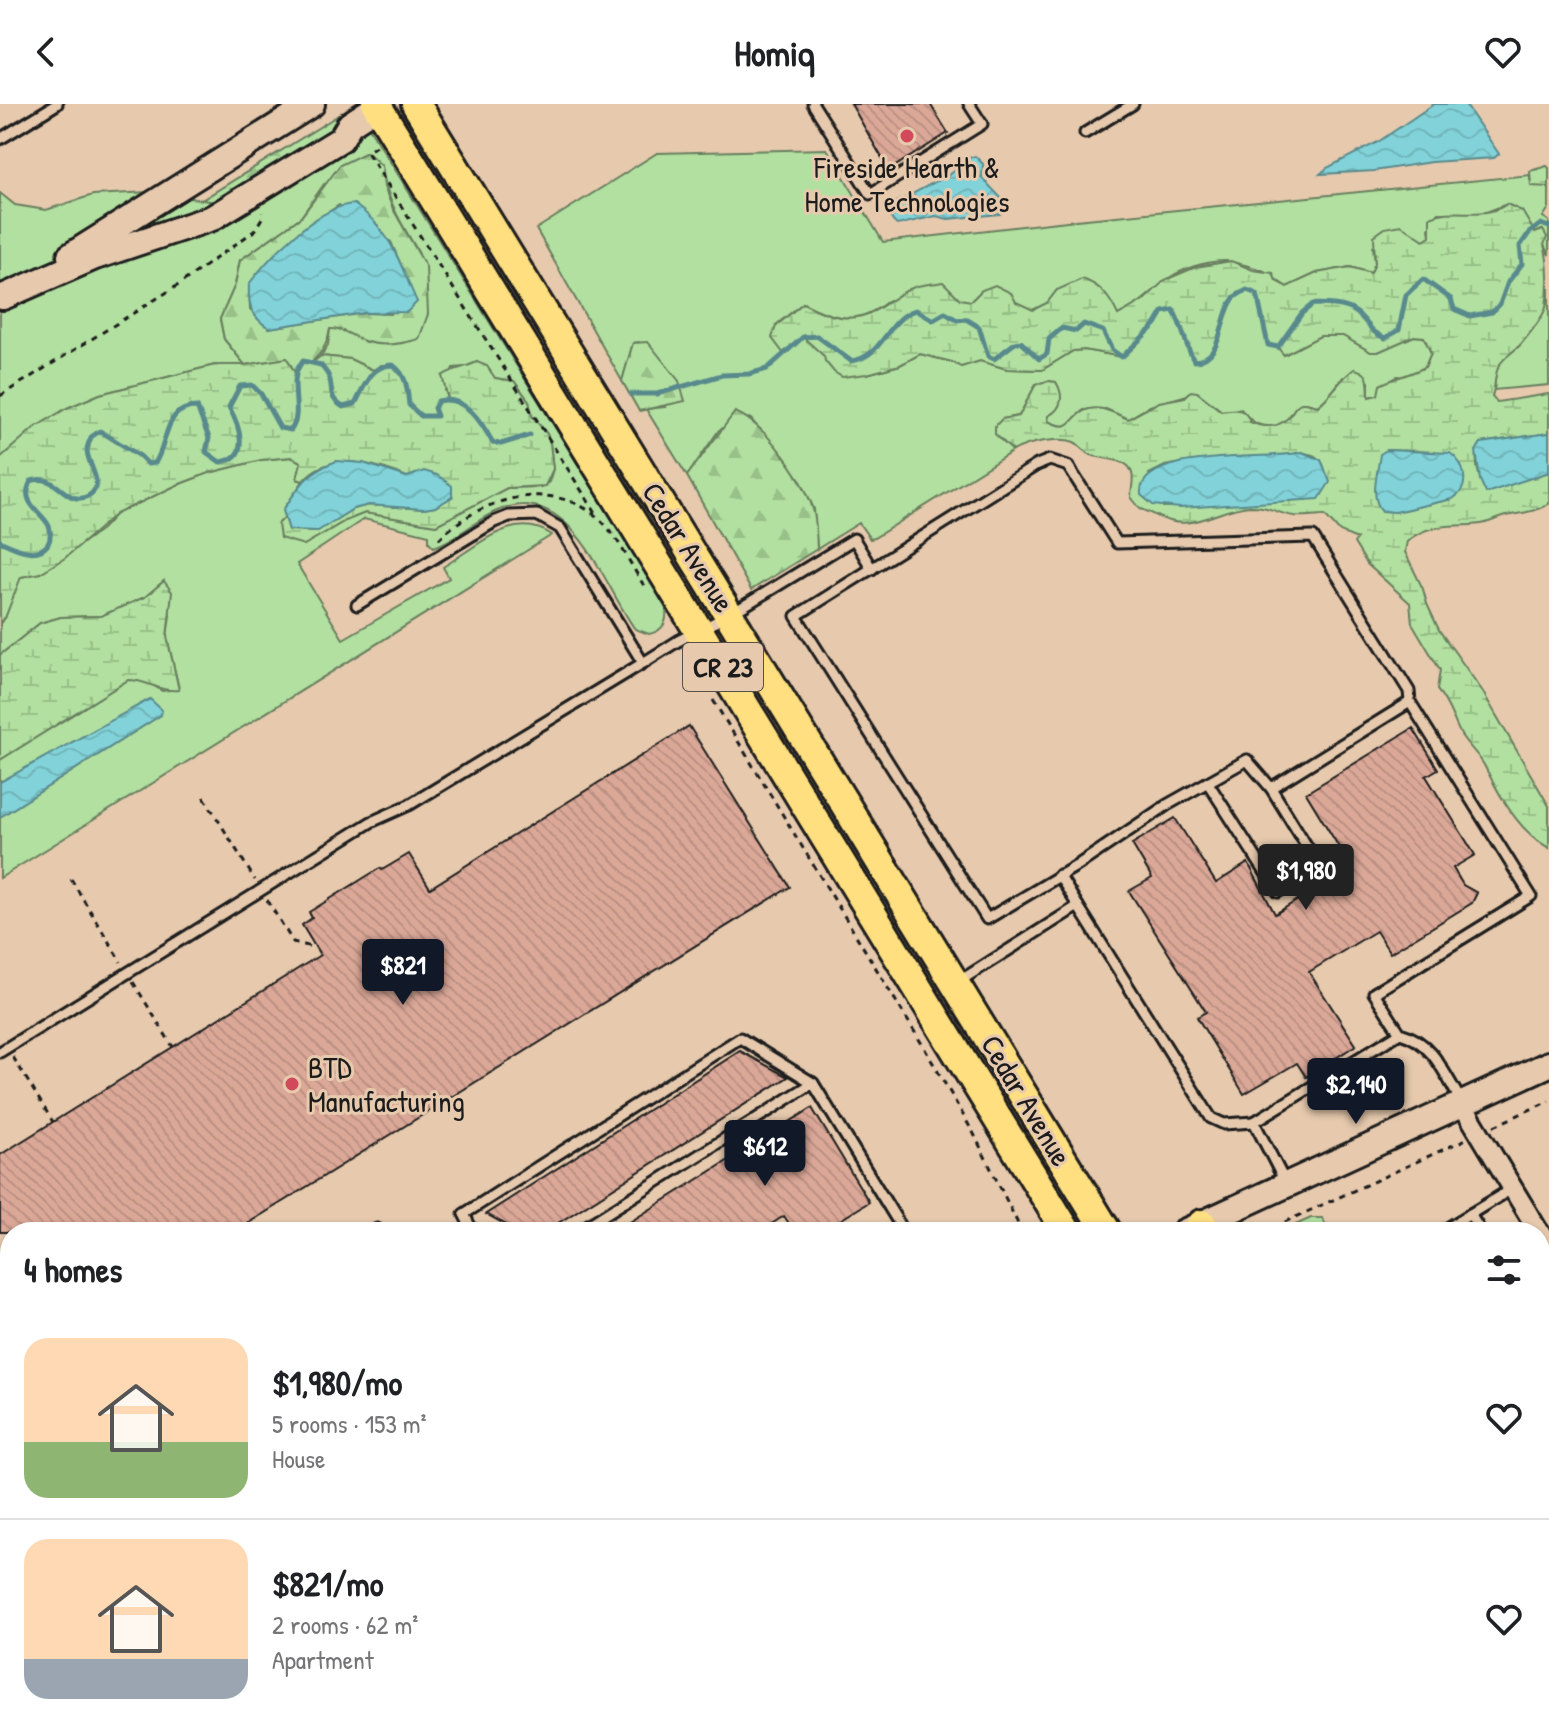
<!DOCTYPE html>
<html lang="en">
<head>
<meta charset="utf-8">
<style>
	:root { --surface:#fff; --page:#f6f6f6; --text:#202124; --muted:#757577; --line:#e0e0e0; --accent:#111827 }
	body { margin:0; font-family:"Patrick Hand",sans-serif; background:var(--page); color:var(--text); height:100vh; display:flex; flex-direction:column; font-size:30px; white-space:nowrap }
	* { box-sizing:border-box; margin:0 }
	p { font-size:26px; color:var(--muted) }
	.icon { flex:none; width:44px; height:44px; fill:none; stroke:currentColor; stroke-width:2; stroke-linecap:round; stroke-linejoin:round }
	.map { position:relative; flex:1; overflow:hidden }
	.details { position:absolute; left:0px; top:1118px; width:1550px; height:514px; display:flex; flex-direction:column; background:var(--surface); border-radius:32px 32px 0 0; box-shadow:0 2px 6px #0004 }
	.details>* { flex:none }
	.price { position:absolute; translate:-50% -68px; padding:0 18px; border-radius:8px; background:var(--accent); color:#fff; font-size:26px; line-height:52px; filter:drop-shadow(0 2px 4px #0008) }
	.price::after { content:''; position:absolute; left:50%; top:48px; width:24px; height:18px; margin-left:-12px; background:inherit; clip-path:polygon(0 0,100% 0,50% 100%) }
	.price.selected { background:#222; color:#fff }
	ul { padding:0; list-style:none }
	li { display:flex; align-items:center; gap:24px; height:200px; padding:0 24px }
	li+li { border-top:2px solid var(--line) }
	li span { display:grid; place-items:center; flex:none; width:224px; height:160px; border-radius:24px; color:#555 }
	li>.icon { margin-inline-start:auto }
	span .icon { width:96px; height:96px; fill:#fffc; stroke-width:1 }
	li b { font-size:34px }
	h2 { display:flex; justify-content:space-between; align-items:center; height:96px; padding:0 24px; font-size:34px }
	header { display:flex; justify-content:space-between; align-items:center; height:104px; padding:0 24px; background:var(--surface); font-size:36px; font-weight:700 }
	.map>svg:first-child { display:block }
	.grass { fill:#b2e0a0; stroke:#677e5e; stroke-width:2 }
	.forest { fill:url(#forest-firs); stroke:#677e5e; stroke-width:2; fill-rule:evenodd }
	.wetland { fill:url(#wetland-marsh); stroke:#677e5e; stroke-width:2; fill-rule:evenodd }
	.water { fill:url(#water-waves); stroke:#598a8d; stroke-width:2 }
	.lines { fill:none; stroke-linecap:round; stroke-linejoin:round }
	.stream { stroke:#598a8d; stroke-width:5 }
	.building { fill:url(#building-back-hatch); stroke:#1c1c1c; stroke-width:2 }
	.lane-casing { stroke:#1c1c1c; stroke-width:15 }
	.street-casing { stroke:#1c1c1c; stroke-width:24 }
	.secondary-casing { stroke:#1c1c1c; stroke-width:30 }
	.primary-casing { stroke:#1c1c1c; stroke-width:34 }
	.path { stroke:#1c1c1c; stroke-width:3; stroke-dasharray:6 6; stroke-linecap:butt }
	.lane { stroke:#e7caae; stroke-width:9 }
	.street { stroke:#e7caae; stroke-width:18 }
	.secondary { stroke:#e7caae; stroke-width:24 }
	.primary { stroke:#ffdf80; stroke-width:28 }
	.poi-dot { fill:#d1495b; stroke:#e7caae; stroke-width:3 }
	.labels { text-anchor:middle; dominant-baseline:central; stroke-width:6; stroke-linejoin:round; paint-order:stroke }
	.shield { fill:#e7caae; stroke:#595048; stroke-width:2 }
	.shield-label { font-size:28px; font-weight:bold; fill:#1c1c1c }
	.poi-label { font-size:30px; fill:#1c1c1c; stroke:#e7caae }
	.street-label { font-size:30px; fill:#1c1c1c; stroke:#e7caae }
</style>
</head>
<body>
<header><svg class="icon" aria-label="back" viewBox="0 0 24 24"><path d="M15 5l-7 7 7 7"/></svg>Homiq<svg class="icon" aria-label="heart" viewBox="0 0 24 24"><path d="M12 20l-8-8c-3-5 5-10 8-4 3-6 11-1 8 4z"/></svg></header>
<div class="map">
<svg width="1549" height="1631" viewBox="0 0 1549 1631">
	<defs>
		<pattern id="forest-firs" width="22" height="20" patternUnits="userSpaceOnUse" patternTransform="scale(2)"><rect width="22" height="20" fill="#b2e0a0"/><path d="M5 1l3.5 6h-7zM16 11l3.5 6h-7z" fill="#98c089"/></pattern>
		<pattern id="wetland-marsh" width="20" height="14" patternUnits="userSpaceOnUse" patternTransform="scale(2)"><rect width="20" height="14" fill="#b2e0a0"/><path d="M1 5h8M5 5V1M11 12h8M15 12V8" fill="none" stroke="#98c089"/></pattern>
		<pattern id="water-waves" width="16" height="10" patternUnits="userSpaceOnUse" patternTransform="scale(2)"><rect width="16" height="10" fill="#82d3d9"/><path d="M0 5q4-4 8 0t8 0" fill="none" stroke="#70b5ba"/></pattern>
		<pattern id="building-back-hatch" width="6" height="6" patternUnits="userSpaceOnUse" patternTransform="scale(2)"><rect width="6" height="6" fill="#dba898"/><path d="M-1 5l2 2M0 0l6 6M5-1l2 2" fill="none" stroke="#bb9082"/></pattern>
	</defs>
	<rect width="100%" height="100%" fill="#e7caae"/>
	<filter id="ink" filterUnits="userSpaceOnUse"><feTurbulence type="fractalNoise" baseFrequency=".0125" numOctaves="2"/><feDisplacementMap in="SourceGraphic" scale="16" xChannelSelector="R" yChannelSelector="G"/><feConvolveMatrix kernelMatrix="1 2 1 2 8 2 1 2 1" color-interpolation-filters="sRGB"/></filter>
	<g filter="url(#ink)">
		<g class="grass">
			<path d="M355 1 665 501C669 516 664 527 649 530L635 525C604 482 573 382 505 404 479 412 460 434 434 443L429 438V431L364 415 297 460 343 535 449 474 443 463C476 443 514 405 552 431L0 774V713L161 611 26 665 0 678V656L128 576H145L162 587 179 585 167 533 170 511 164 477 145 493 101 512 61 513 40 519 0 551V519L5 514 20 473 40 469 102 425 116 410 177 381 209 369 261 356 291 353 301 358 297 375 303 377 283 406 285 413 278 420 292 436 304 441 345 417 365 409 436 421 507 384 541 383 549 378 553 365 550 339 547 330 532 312 529 297 514 277 494 274 477 258 466 263 453 264 445 286 448 295 437 312C424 315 418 309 409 301L406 278 402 268 373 266 350 255 321 252 328 241 330 225 340 224 365 238 419 149C401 120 386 95 382 62L324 80 301 113 240 156 235 181 220 215 224 235 245 261H215L100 290 67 304 0 354V89L15 101 46 106 93 91 149 88 217 98 332 27 337 12Z"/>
			<path d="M827 45 883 138 1076 116 1530 71V76L1549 83V104L1543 113 1549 117V151L1544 141 1542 126 1535 129 1507 100 1484 109H1438L1429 124 1430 132 1424 136 1373 143 1375 159 1371 169 1350 163 1317 169 1287 183C1279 179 1270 169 1262 166 1256 164 1231 157 1226 157 1206 157 1178 165 1163 179 1148 191 1136 204 1118 211L1057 186 1047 199 1033 206 1015 198 1011 189 982 186 971 197 889 196C859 222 836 216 803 199L776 221 803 233 824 252 867 270 900 261 920 250 952 258 961 263 980 257 1007 265 1042 266 1073 247 1084 246 1122 253 1156 220 1163 208 1173 206 1180 217 1194 257 1212 250 1234 194 1247 186 1257 190 1278 243 1284 251 1320 232H1343L1371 248H1378L1414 232 1424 233 1431 249 1425 263 1407 273 1397 272 1378 291 1369 293V278L1343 273C1335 284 1328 294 1317 302 1311 300 1304 297 1298 301 1293 304 1291 312 1286 316 1268 330 1252 320 1241 305L1222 307 1197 288 1150 302 1128 315 1106 305 1083 306C1071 321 1067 327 1048 317L1056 278 1048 277 1036 280 1019 312 1002 315 1000 335 1013 347 874 434 870 435 859 419 817 445 814 405 800 375 750 314 719 326 687 372 646 305 666 303 639 238 633 239 622 277 536 125 657 49Z"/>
			<path d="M1549 184V281L1494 286 1496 266 1501 257 1521 240 1540 215 1546 203Z"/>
			<path d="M1311 1114H1322L1330 1128H1280Z"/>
			<path d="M1549 1540V1607L1540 1599V1548Z"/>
			<path d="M155 1622H330L310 1631H136Z"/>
		</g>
		<g class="forest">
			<path d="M337 12 332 27 217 98 202 96Z"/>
			<path d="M367 48 382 62 384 83 393 105 426 163 428 210 419 235C402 240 384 243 367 238 353 234 345 224 330 225 326 249 315 257 295 269L287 254 245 261 224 235 220 215 235 181 240 156 301 113 340 61ZM339 101 391 138 404 168 390 210 364 209 269 224 250 205 249 181C273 148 305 124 339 101Z"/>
			<path d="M648 238 679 277 685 297 639 307 622 277 633 239Z"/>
			<path d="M735 308C764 319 802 372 812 402 817 415 816 432 817 445L751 486 687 372Z"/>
		</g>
		<g class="wetland">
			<path d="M1547 62 1549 64V83L1531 82 1530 67Z"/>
			<path d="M1507 100 1522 107 1535 129 1543 126 1547 133 1544 141C1549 157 1549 185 1546 203 1542 216 1529 230 1521 240 1514 248 1503 253 1499 262 1494 270 1496 282 1492 292L1497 298 1549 290V329L1481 339C1472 353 1479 374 1486 388L1549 368V400C1535 408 1521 409 1506 412 1497 414 1489 419 1481 420 1451 424 1432 417 1407 437L1405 448 1423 485 1427 500 1439 526 1481 585 1549 702V744C1518 727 1500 692 1484 661 1478 650 1468 642 1461 631 1453 616 1449 599 1437 586L1440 566 1412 519 1410 499 1367 460 1354 439 1357 435 1340 428 1325 411C1315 411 1304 413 1294 412 1278 410 1271 402 1251 402 1214 404 1193 432 1155 411 1141 404 1142 408 1131 393 1131 383 1136 372 1129 363 1122 355 1105 355 1094 352 1085 350 1082 342 1074 338 1059 332 1027 339 1013 347L995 330V322L1002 315 1019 312 1036 280 1048 277 1056 278C1064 291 1063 305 1048 312V317C1074 330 1068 313 1086 306 1100 300 1115 310 1128 315L1159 298 1185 293 1191 287 1197 288 1221 307C1236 305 1245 303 1250 318 1264 324 1281 325 1291 310 1294 306 1294 303 1299 300 1304 297 1311 301 1318 302 1332 291 1339 276 1354 265 1371 268 1368 279 1369 293L1378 291 1380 281C1395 273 1410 271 1425 263L1431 249 1424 233 1414 232 1378 248H1371L1343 232H1320L1284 251 1278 244 1268 241 1257 191 1247 186C1243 188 1238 190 1235 193 1218 211 1225 256 1194 257 1185 241 1183 222 1173 206L1163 208 1156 220 1122 253 1084 246 1073 247 1042 266 1007 265 980 257 961 263 952 258 920 250 900 261 867 270 842 273 834 268 825 257 824 252 803 233 784 250 772 234 776 222 803 199C826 211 850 221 874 207 887 200 898 190 912 184 921 180 933 180 943 178L960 195 971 197 982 186 995 181 1011 189 1016 198 1033 206 1047 199 1057 186 1082 175C1101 181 1110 194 1118 211L1144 196 1165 176 1196 163 1231 157 1253 166 1273 169 1276 177 1287 183 1317 169 1350 163 1371 169 1375 159 1374 132 1385 124 1401 121 1424 136 1430 132V113C1455 102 1483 117 1507 100ZM1387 346 1434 348 1452 395 1395 408 1375 386ZM1302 348C1306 350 1311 350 1315 352 1335 365 1319 382 1311 395L1163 403 1149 370 1165 362 1180 359 1290 351Z"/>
			<path d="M321 252 350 255 373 266 381 261H393C407 272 407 284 409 301 418 309 424 315 436 312L434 304 438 297 448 294 442 272C454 264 465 264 477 258L487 262 495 274 514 277 529 297 532 312 547 330 550 339 553 365 545 382 507 384 436 421 365 409 345 417 304 441 280 434 278 420 285 413 289 426 317 427 353 405 369 401 424 405 435 403 452 393C411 375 338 334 303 377L297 375 301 358 291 353 261 356 209 369 177 381 116 410 65 454 40 469 21 473 5 514 0 519V354L34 324 67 304 100 290 215 261H245L287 254 295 269 303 257 313 258Z"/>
			<path d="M164 477 172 488 167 533 179 586C157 588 149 576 128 576L0 656V551L40 519 61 513 101 512 145 493Z"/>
		</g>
		<g class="water">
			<path d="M1434 0H1465L1499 50 1494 54 1431 58 1374 67 1320 70 1327 64 1378 38Z"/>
			<path d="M975 52 983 60 982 74 1001 94 1003 105 1000 110 948 115 936 112 897 121C889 115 887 106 895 99L952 69 964 55Z"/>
			<path d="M354 100C392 127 399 158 417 198L407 208 364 209 269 224C251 213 248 201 249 180 270 152 318 102 354 100Z"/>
			<path d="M1549 329V368L1486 389 1480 376 1476 347 1481 339Z"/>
			<path d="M1387 346 1450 349C1466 360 1471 385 1452 395L1395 408 1382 407C1369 392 1378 369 1380 350Z"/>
			<path d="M1302 348 1321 356 1330 378 1319 395 1180 404 1153 401 1141 391C1136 343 1271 357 1302 348Z"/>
			<path d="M337 357 363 359 407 373 424 367 437 371 452 382V393L435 403 424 405 369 401 353 405 318 427 289 426 283 406C300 382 307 367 337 357Z"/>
			<path d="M150 595 162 606 161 611 0 713V678Z"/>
		</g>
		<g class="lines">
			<g class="stream">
				<path d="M631 290H657L722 271 749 270 767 265 803 233 817 232 851 257C884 253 886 215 916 206L933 216 945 209 957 216 966 215 979 223 988 252 994 255 1015 239 1021 238 1039 255 1047 250 1049 235 1062 224 1076 227 1084 220 1103 227 1112 246 1122 253 1156 220 1163 208 1173 206C1183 222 1185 241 1194 257 1225 256 1218 211 1235 193 1238 190 1243 188 1247 186L1257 190 1268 241 1278 243 1302 209 1313 200C1329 201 1349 199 1361 213 1370 222 1372 229 1385 234L1399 226 1406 191 1423 175 1451 195 1454 205 1470 212 1492 208 1500 200 1508 178 1522 160 1520 142 1529 129 1541 120 1549 123"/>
				<path d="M0 437C13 443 37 456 48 440 51 434 51 428 49 422 44 412 33 406 29 396 26 388 28 383 31 377 58 368 65 403 88 392 107 381 87 361 87 346 87 341 90 337 91 333L100 327 140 352 148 360 155 359C169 338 163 303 197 303L209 334 206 348 220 358C252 355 239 321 229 303L240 282 252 281 261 290 280 324 291 326C305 306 285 276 303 257L321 261C323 265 327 268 329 273 334 286 327 293 343 303L355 300C365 282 370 261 393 261 407 272 407 283 409 301L421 312H437L434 304 438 297C465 290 482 319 493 339L501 340 530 331"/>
			</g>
		</g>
		<g class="building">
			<path d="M851 0H930L948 29 889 66Z"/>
			<path d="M689 622 790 783 234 1128H0V1051L320 851 302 821 312 814 309 808 380 764 382 766 409 750 430 784Z"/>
			<path d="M1413 624 1438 665 1426 672 1475 751 1453 764 1463 781 1477 789 1472 799 1390 849 1376 827 1309 868 1356 941 1306 973 1297 959 1244 990 1197 913 1206 908 1129 787 1152 774 1132 740 1175 714 1216 779 1248 759 1275 810 1351 763 1306 689Z"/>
			<path d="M740 947 788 973 544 1128H519L486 1110Z"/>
			<path d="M812 1004 869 1098 821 1128H795L784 1112 759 1128H614Z"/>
		</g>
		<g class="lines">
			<g class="lane-casing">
				<g id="lane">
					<path d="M813 0 870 90 982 20 969 0"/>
					<path d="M1085 29 1133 0"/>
					<path d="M0 35 57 0"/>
					<path d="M357 501 494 418 509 412 537 411 560 424 643 559 678 537 729 511 854 435 872 465"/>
					<path d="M1208 679 1278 788 1319 762 1271 684 1410 598"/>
					<path d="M1271 684 1247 656 1167 701 1078 761 987 815 796 512 1037 361 1050 356 1068 362 1117 439 1313 433 1409 587 1410 598 1531 792 1374 889 1400 929"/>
					<path d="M1059 771 1078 802"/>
					<path d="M958 878 1078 802 1211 1014 1224 1020 1254 1018 1285 1078"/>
					<path d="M0 948 371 718 409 701 643 559"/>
					<path d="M1254 1018 1400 929C1433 938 1444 969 1461 997"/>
					<path d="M1470 1110 1481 1128"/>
					<path d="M373 1128 377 1125 379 1128"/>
					<path d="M473 1128 464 1110 740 934 813 979"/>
					<path d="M577 1128 813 979 903 1126 899 1128"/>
					<path d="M1441 1128 1513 1084"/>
					<path d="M1540 1279 1549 1273"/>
					<path d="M0 1360 10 1354"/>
					<path d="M1540 1418 1549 1413"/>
					<path d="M1540 1439 1549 1454"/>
					<path d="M0 1476 10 1492"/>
					<path d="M0 1516 10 1510"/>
					<path d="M1417 1631 1426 1622"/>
				</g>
			</g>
			<g class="street-casing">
				<g id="street">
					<path d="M1462 1000 1539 1128"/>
					<path d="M1540 1129 1549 1144"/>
					<path d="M1540 1502 1549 1496"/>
					<path d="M759 1622 764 1631"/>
				</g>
			</g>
			<g class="secondary-casing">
				<g id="secondary">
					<path d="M70 152 312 0"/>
					<path d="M3 193 95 153 212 114 341 35 350 20 381 0"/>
					<path d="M1184 1128 1549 960"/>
				</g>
			</g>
			<g class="primary-casing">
				<g id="primary">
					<path d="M376 0 1067 1128"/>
					<path d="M416 0 1107 1128"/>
					<path d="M1196 1128 1202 1120"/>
					<path d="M1466 1622 1477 1631"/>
					<path d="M1516 1622 1526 1631"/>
					<path d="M92 1631 112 1622"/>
				</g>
			</g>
			<g class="path">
				<path d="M376 42 367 48 597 411"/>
				<path d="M0 292 177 182 254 127 262 114V108"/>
				<path d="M439 435C477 396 549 373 596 412 617 429 630 461 645 483"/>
				<path d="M713 596 922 940 974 1030 1022 1128"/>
				<path d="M204 693 255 776"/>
				<path d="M71 775 121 858"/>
				<path d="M267 796 293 838 315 844"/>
				<path d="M133 878 173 943"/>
				<path d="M13 953 53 1018"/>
				<path d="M1494 1022 1549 997"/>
				<path d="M1263 1128 1466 1035"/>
				<path d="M1540 1605 1549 1612"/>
				<path d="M169 1631 188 1622"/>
			</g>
			<use href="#lane" class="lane"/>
			<use href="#street" class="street"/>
			<use href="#secondary" class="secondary"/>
			<use href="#primary" class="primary"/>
		</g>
	</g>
	<g class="poi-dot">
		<circle cx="907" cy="32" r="8"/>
		<circle cx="292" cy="980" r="8"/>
	</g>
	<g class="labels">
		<rect class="shield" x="683" y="539" width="80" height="48" rx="6"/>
		<g class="shield-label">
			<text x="723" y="563">CR 23</text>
		</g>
		<g class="poi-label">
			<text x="907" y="63">Fireside Hearth &amp;<tspan x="907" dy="34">Home Technologies</tspan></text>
			<text x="308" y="963" text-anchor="start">BTD<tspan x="308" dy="34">Manufacturing</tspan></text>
		</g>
		<g class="street-label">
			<text transform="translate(689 443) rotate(58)">Cedar Avenue</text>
			<text transform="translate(1027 996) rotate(59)">Cedar Avenue</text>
		</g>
	</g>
</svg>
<b class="price selected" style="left:1306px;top:808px">$1,980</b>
<b class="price" style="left:403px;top:903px">$821</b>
<b class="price" style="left:1356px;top:1022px">$2,140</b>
<b class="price" style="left:765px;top:1084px">$612</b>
<section class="details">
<h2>4 homes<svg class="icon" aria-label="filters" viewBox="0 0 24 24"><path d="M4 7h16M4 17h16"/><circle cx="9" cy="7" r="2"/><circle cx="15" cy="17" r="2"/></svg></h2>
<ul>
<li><span style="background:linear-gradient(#ffd9b3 65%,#8fb573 0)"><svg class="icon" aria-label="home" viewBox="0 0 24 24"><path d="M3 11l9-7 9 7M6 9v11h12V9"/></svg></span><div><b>$1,980/mo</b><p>5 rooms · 153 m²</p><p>House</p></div><svg class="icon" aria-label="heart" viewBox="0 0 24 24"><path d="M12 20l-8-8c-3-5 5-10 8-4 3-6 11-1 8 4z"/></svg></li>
<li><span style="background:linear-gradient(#ffd9b3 75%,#9aa5b1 0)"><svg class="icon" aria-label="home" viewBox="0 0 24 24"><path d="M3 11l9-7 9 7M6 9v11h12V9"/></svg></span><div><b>$821/mo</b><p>2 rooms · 62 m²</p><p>Apartment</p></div><svg class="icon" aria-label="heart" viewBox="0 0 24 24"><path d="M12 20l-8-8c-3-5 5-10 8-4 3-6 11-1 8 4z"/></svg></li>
</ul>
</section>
</div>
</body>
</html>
